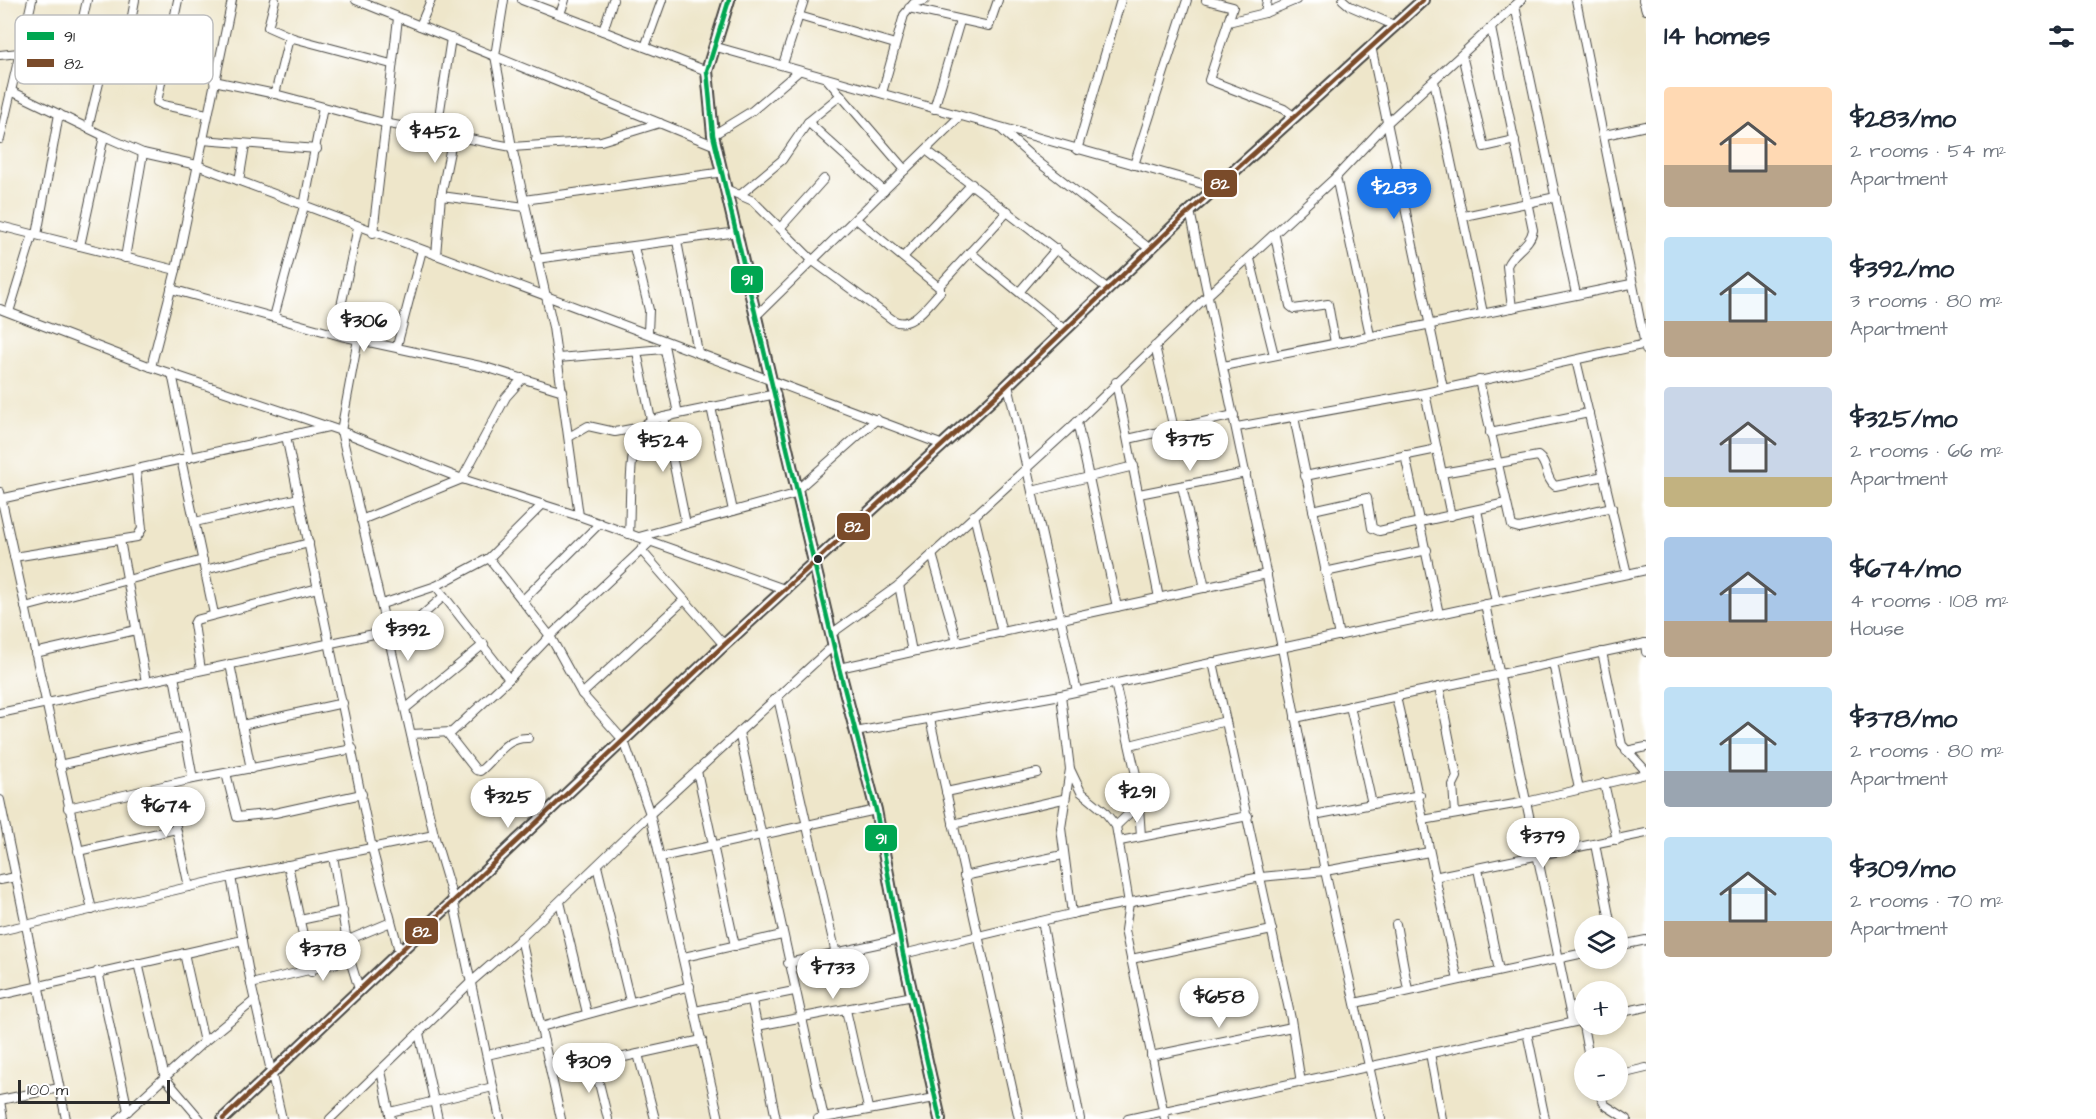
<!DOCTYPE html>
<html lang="en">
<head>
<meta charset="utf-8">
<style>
	:root { --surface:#fff; --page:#f2f2f3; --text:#1f2937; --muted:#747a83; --accent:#1a73e8 }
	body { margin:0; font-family:"Architects Daughter",sans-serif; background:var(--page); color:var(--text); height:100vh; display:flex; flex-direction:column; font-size:22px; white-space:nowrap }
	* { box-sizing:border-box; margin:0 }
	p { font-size:20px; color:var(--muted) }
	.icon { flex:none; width:33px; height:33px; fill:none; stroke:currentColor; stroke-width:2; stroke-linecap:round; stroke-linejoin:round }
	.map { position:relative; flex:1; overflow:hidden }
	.side { display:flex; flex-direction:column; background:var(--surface); width:450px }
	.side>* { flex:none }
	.buttons { position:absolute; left:1574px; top:915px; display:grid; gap:12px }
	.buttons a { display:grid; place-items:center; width:54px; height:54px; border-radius:50%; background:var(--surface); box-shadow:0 3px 9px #0003; font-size:30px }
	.scale { position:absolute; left:18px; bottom:15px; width:152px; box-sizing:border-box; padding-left:6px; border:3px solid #2b2b2b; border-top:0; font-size:16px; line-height:21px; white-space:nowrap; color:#2b2b2b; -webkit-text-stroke:4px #fff; paint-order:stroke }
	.price { position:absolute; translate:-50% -51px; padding:0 14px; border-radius:21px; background:#fff; color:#222; font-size:20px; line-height:39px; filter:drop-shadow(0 2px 3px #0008) }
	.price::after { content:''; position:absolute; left:50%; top:36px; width:18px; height:14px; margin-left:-9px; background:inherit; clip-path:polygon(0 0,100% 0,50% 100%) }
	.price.selected { background:var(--accent); color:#fff }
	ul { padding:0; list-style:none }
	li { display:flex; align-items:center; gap:18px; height:150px; padding:0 18px }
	li span { display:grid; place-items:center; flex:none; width:168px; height:120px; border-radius:6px; color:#555 }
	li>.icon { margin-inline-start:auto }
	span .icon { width:72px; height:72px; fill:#fffc; stroke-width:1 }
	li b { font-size:26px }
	h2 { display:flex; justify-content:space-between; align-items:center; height:72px; padding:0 18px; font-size:26px }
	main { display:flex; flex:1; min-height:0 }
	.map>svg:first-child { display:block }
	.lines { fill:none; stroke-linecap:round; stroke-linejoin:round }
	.street-casing { stroke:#484743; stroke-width:10 }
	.secondary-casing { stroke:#484743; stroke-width:14 }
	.street { stroke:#fff; stroke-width:8 }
	.secondary { stroke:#fff; stroke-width:10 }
	.bus-1-casing { stroke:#fff; stroke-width:9 }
	.bus-2-casing { stroke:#fff; stroke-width:9 }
	.bus-1 { stroke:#00a651; stroke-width:4.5 }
	.bus-2 { stroke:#7a4b2a; stroke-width:4.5 }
	.bus-dot { fill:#2b2b2b; stroke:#fff; stroke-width:2 }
	.key { fill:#fff; stroke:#bfbfbf; stroke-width:1.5 }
	.key-label { font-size:16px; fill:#2b2b2b }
	.line-badge { stroke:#fff; stroke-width:2 }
	.badge-label { font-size:16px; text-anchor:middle; font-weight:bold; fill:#fff }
</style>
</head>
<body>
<main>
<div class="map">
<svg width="1646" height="1119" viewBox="0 0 1646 1119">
	<rect width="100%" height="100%" fill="#fff"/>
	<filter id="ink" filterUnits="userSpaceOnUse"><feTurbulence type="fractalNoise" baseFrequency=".0167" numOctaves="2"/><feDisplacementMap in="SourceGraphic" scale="12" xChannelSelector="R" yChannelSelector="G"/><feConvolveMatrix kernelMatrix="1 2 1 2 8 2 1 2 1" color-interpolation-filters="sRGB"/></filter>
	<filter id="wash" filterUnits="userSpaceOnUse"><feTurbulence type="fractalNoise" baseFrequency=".008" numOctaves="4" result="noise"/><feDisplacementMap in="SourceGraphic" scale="24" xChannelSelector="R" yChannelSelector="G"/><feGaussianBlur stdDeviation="1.35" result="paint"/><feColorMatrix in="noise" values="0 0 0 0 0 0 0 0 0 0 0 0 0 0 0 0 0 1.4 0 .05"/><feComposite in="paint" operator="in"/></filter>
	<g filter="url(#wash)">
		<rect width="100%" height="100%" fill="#eee6ca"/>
	</g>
	<g filter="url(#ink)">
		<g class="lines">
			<g class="street-casing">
				<g id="street">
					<path d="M178 0 157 102 163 105 207 114"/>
					<path d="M275 0 268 27 293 38"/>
					<path d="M356 0 716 146"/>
					<path d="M504 0 495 56 512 147 553 327 579 516"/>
					<path d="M522 0 707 71"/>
					<path d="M1206 0 1233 7 1209 80 1284 109 1295 117"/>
					<path d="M1343 0 1350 6 1396 26"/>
					<path d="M1576 0 1646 350"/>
					<path d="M1643 0 1646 10"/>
					<path d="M1515 6 1576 294"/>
					<path d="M909 8 989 26 998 0"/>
					<path d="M1265 13 1267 0"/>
					<path d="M560 14 565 0"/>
					<path d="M799 16 895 44"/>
					<path d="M1228 22 1265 13 1296 0"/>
					<path d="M420 26 431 0"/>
					<path d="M1491 28 1533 230C1530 246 1513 251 1507 266L1512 308"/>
					<path d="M603 31 613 0"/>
					<path d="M23 36 162 75"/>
					<path d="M713 46 1217 188"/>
					<path d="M1371 46 1443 388"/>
					<path d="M645 47 662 0"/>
					<path d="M76 49 87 0"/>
					<path d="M0 55 19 53"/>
					<path d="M1462 55 1484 147 1515 140"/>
					<path d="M123 64 135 0"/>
					<path d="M783 64 804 0"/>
					<path d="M826 78 905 170"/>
					<path d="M214 81 275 94 384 123 512 147 601 141 660 123"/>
					<path d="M1434 81 1483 313"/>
					<path d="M11 91 104 136"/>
					<path d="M882 93 904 15 914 3 925 0"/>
					<path d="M275 94 288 42 293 38 391 64"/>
					<path d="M934 109 960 21"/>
					<path d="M440 110 451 38"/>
					<path d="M808 122 884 191"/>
					<path d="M88 128 105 58"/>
					<path d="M1002 130 1032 157 1150 249"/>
					<path d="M713 135 752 111 799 71"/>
					<path d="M1605 135 1646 126"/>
					<path d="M0 139 32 0"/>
					<path d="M202 140 317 149"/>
					<path d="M926 150 1108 289"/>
					<path d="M1077 150 1121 0"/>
					<path d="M1134 165 1187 0"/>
					<path d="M1336 177 1370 335"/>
					<path d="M239 181 245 145"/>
					<path d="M728 190 753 201 813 261 893 320C911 331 928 304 940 292V288L856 219"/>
					<path d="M740 195 782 160 808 122 841 95"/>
					<path d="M441 196 453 136"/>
					<path d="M524 200 724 172"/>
					<path d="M1190 211 1282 648 1325 871 1381 1119"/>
					<path d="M1464 216 1556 197"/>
					<path d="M0 226 176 270"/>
					<path d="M781 227 824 179"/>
					<path d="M373 233 398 18"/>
					<path d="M37 235 59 114"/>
					<path d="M1275 236 1290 306 1294 309 1328 304 1335 343"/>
					<path d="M677 241 698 352"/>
					<path d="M80 246 104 136 143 153 197 165 943 445"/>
					<path d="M634 247 649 310 648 332"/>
					<path d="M970 252 1065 330"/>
					<path d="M436 255 441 196 525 207"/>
					<path d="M903 257 972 184"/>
					<path d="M125 258 143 153"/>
					<path d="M536 259 738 232"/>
					<path d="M1250 259 1274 355"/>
					<path d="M939 286 1008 211"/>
					<path d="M171 289 341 336 485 367 563 391"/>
					<path d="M1020 291 1057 248"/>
					<path d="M0 309 151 367 341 431 462 479 579 516 787 590"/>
					<path d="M9 312 33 234"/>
					<path d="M757 315 960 116"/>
					<path d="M274 317 304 206 323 107"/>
					<path d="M335 334 358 227"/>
					<path d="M358 339 341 431 434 835 453 899 500 1119"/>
					<path d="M664 345 678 414"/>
					<path d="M397 346 422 250"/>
					<path d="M1155 346 1174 429"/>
					<path d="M637 352 651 420"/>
					<path d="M558 358 664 349"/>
					<path d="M1576 360 1627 574"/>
					<path d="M1223 366 1631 284"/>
					<path d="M151 367 176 270 232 0"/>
					<path d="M172 373 189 458"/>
					<path d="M1479 380 1512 526 1519 528 1612 507"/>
					<path d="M1116 382 1159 598"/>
					<path d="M1008 385 1077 691"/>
					<path d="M1425 393 1451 516"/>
					<path d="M711 407 733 511"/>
					<path d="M664 417 686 524"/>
					<path d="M1294 417 1339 636"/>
					<path d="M1077 422 1117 607"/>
					<path d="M1237 427 1425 393 1646 344"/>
					<path d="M1490 433 1589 413"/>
					<path d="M286 436 372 848 399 951"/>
					<path d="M569 437 588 426 615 432 642 427"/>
					<path d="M1128 439 1234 415"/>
					<path d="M1405 455 1439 614"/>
					<path d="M181 459 214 614"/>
					<path d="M1442 473 1538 456C1548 463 1545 479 1555 486L1604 476"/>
					<path d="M1305 476 1437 449"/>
					<path d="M1182 486 1205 588"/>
					<path d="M798 489 877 419"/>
					<path d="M1032 491 1134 466"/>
					<path d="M0 492 92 910"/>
					<path d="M1139 494 1246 473"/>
					<path d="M0 499 328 427"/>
					<path d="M1313 510 1367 498 1372 528 1379 531 1506 503"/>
					<path d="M1477 510 1496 602"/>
					<path d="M974 515 1002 633"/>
					<path d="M361 520 462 479 506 397 523 378"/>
					<path d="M195 522 299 498"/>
					<path d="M629 534C631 509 627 444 643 426 648 420 657 419 664 417L776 394"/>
					<path d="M639 537 799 493"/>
					<path d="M120 540 146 682"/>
					<path d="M641 550 724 645"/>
					<path d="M932 554 957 642"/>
					<path d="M14 557 137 537 142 529 136 471"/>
					<path d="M489 558 550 636 582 694 624 741 650 814 719 1119"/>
					<path d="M205 570 309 543"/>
					<path d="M1325 572 1427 550"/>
					<path d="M899 585 912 652"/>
					<path d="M522 601 600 523"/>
					<path d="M382 604 436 586 489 558 543 504"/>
					<path d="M1485 604 1572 1022"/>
					<path d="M25 607 203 560"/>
					<path d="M831 634 899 585 1077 422 1208 295 1336 177 1387 123 1521 0"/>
					<path d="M391 643 444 596"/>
					<path d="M1645 643 1646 652"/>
					<path d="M1602 652 1622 745 1646 771"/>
					<path d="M35 653 136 630"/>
					<path d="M1213 662 1291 1019 1301 1083"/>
					<path d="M1553 663 1579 789"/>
					<path d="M230 664 251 769"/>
					<path d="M839 668 1267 574"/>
					<path d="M201 670 194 624 196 620 318 588"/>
					<path d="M174 676 193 779"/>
					<path d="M509 679 550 636 651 541"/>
					<path d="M1115 683 1137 779 1141 836"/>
					<path d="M1439 687 1457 777 1453 785 1455 814"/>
					<path d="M582 694 684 600"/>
					<path d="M1061 695 1070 769 1061 828 1072 914"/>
					<path d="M1396 697C1418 791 1436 886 1458 980"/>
					<path d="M778 698 836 954"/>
					<path d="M1350 706 1372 804"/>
					<path d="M405 709 484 644"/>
					<path d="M0 713 388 631"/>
					<path d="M1295 718 1646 643"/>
					<path d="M930 719 1019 1119"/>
					<path d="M242 725 343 703"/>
					<path d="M739 732 824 1118"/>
					<path d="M855 732 1061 695 1646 570"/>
					<path d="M447 733 476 770 480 771C496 759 504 737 528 738"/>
					<path d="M411 734 452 732 509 679 436 586"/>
					<path d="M1130 745 1226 721"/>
					<path d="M1626 751 1646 747"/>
					<path d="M59 765 185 737"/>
					<path d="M1070 769 1081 792 1104 811 1116 826 1129 903 1125 930 1165 1119"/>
					<path d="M697 771 735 946"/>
					<path d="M226 773 237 817 275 813 362 794"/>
					<path d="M1604 783 1617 840"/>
					<path d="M167 785 189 887"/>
					<path d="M946 792 1037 773"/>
					<path d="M0 800 66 1119"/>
					<path d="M68 808 193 779 353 749"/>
					<path d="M1314 815 1420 795"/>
					<path d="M1423 820 1526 802 1646 774"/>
					<path d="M953 824 1063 799"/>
					<path d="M1116 826 1140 803"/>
					<path d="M1120 841 1248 816"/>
					<path d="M1595 844 1611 926"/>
					<path d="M78 851 176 829"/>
					<path d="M661 857 876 810"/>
					<path d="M288 865 311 972"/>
					<path d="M597 866 630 1001"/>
					<path d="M1478 869 1499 971"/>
					<path d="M964 876 1063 855"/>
					<path d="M231 877 251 984 282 1119"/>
					<path d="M1434 877 1646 833"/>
					<path d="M0 880 16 877"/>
					<path d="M560 902 587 1013"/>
					<path d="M300 920 343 911"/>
					<path d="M1042 921 1080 1119"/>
					<path d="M1396 924 1408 990"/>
					<path d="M0 931 231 877 434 835"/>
					<path d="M521 938 561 1119"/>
					<path d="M348 940 391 922"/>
					<path d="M1617 946 1646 940"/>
					<path d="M184 953 204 1042"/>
					<path d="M903 954 1075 913 1261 877 1325 871 1429 852"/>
					<path d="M684 957 782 935"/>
					<path d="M1131 959 1272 930"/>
					<path d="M350 960 359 989"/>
					<path d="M138 963 165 1078 200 1119"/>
					<path d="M788 963 900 939"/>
					<path d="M98 971 128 1111"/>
					<path d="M251 984 350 960 333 856"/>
					<path d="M0 995 243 940"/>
					<path d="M752 1001 776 1119"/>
					<path d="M1355 1003 1584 953"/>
					<path d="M846 1010 868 1108"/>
					<path d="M695 1011 794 991"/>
					<path d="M1617 1013 1646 1007"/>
					<path d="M1582 1020 1589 1058"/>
					<path d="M757 1026 913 996"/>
					<path d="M541 1027 690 986"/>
					<path d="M1527 1032 1545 1119"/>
					<path d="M419 1033 438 1119"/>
					<path d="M1430 1053 1442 1119"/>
					<path d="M638 1054 655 1119"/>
					<path d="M487 1055 544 1042"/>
					<path d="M1151 1056 1292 1027"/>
					<path d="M594 1063 608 1119"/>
					<path d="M381 1071 391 1119"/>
					<path d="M551 1073 702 1040"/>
					<path d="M1617 1075 1646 1068"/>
					<path d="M1597 1090 1605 1105 1627 1119"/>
					<path d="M0 1100 59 1088"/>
					<path d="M0 1101 3 1119"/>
					<path d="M390 1112 493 1087"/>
					<path d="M119 1119 199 1046 255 1000"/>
					<path d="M330 1119 471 982 516 943 650 814 834 645"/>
					<path d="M818 1119 935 1098"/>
					<path d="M1128 1119 1584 1020"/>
				</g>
			</g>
			<g class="secondary-casing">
				<g id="secondary">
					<path d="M729 0 707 71 713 135 839 668 876 810 903 954 940 1119"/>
					<path d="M223 1119 724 645 997 395 1178 222 1423 0"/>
				</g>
			</g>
			<use href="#street" class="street"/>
			<use href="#secondary" class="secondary"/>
			<g class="bus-1-casing">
				<path id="bus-1" d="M729 0 707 71 713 135 839 668 876 810 903 954 940 1119"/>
			</g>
			<g class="bus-2-casing">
				<path id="bus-2" d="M223 1119 724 645 997 395 1178 222 1423 0"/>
			</g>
			<use href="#bus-1" class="bus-1"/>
			<use href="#bus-2" class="bus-2"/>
		</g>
	</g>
	<circle class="bus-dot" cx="818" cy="559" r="5"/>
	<rect x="15" y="15" width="198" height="69" rx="9" class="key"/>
	<rect x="27" y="32" width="27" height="8" fill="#00a651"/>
	<rect x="27" y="59" width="27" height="8" fill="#7a4b2a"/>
	<g class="key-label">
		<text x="64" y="42">91</text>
		<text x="64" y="69">82</text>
	</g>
	<g class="line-badge">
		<rect x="1203" y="169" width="35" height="29" rx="6" fill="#7a4b2a"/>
		<rect x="730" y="265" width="34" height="29" rx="6" fill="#00a651"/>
		<rect x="836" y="512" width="35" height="29" rx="6" fill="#7a4b2a"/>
		<rect x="864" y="824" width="34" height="28" rx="6" fill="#00a651"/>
		<rect x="404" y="917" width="35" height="28" rx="6" fill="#7a4b2a"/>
	</g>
	<g class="badge-label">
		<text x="1220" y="189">82</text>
		<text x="747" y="285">91</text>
		<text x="854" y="532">82</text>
		<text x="881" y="844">91</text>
		<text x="422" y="937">82</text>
	</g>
</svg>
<div class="buttons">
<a><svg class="icon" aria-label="layers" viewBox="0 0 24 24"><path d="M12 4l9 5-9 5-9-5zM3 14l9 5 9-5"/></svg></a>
<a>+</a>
<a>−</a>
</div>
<div class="scale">100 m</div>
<b class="price" style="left:435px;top:164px">$452</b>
<b class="price selected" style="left:1394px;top:220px">$283</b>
<b class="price" style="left:364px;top:353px">$306</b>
<b class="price" style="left:1190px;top:472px">$375</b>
<b class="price" style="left:663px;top:473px">$524</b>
<b class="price" style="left:408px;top:662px">$392</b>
<b class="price" style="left:1137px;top:824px">$291</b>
<b class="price" style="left:508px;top:829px">$325</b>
<b class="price" style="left:166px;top:838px">$674</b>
<b class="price" style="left:1543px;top:869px">$379</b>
<b class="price" style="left:323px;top:982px">$378</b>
<b class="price" style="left:833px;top:1000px">$733</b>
<b class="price" style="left:1219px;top:1029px">$658</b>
<b class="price" style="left:589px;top:1094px">$309</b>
</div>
<section class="side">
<h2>14 homes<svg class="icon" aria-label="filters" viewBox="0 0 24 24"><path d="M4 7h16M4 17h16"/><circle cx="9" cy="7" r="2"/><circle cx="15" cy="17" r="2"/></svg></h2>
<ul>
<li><span style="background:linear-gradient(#ffd9b3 65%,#b9a48a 0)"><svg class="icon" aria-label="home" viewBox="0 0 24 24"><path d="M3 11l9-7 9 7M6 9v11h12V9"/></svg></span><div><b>$283/mo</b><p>2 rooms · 54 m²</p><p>Apartment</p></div></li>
<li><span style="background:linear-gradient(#bfe0f5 70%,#b9a48a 0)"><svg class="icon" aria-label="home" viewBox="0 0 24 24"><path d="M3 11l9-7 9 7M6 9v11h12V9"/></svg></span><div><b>$392/mo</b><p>3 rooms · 80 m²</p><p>Apartment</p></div></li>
<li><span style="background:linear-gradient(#c9d6e8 75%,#c2b280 0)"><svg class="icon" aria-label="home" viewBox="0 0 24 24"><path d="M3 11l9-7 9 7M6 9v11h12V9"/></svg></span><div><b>$325/mo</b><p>2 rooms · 66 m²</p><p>Apartment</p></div></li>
<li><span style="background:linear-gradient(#a9c7e8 70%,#b9a48a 0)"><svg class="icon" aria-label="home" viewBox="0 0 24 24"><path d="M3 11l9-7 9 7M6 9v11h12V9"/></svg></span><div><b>$674/mo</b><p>4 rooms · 108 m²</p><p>House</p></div></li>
<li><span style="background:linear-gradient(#bfe0f5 70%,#9aa5b1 0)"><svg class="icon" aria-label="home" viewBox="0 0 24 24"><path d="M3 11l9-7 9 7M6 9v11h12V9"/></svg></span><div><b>$378/mo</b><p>2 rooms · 80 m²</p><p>Apartment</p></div></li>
<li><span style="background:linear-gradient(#bfe0f5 70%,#b9a48a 0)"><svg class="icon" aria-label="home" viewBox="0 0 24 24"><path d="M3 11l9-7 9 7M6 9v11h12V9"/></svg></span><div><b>$309/mo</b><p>2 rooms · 70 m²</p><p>Apartment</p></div></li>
</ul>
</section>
</main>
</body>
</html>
